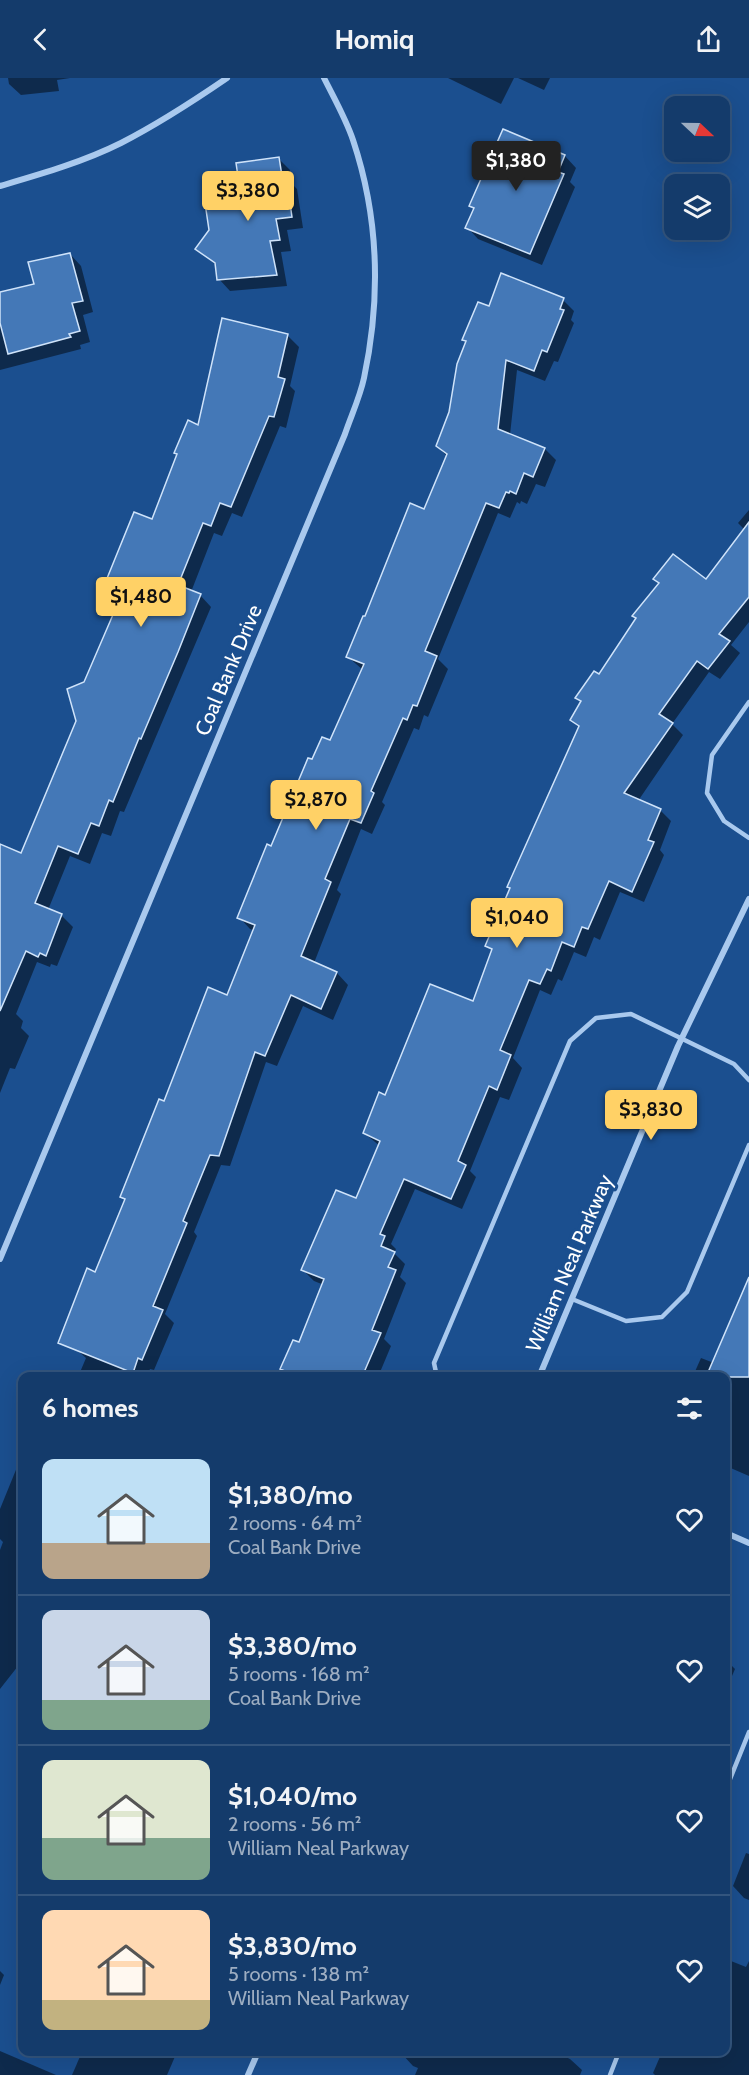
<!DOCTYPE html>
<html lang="en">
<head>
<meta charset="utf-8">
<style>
	:root { --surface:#143b6b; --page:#214673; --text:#f1f3f6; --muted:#9dadc1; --line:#33557e; --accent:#ffd166 }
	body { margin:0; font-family:Cabin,sans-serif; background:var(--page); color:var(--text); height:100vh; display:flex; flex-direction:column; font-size:22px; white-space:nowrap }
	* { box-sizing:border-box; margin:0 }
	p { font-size:20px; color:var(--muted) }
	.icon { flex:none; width:33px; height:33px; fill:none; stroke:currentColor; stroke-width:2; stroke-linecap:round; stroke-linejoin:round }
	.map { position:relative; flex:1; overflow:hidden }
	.drawer { position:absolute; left:18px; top:1294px; width:712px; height:684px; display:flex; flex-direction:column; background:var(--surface); border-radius:12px; box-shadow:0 6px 24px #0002,0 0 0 2px var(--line) }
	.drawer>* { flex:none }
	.needle { width:39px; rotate:112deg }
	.controls { position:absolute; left:664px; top:18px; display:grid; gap:12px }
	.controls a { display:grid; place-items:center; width:66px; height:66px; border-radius:12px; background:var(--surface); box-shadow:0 6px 24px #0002,0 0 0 2px var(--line); font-size:30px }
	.price { position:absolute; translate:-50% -51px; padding:0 14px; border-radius:6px; background:var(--accent); color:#111; font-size:20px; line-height:39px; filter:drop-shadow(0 2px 3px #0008) }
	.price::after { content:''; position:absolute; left:50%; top:36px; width:18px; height:14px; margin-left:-9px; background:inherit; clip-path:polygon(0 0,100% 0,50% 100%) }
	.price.active { background:#222; color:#fff }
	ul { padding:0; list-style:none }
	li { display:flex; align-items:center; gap:18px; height:150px; padding:0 24px }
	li+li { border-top:2px solid var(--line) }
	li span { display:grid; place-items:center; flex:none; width:168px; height:120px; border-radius:12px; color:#555 }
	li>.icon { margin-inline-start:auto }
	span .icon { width:72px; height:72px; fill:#fffc; stroke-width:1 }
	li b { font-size:26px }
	h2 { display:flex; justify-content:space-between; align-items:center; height:72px; padding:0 24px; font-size:26px }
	header { display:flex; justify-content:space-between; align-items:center; height:78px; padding:0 24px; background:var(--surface); font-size:27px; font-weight:700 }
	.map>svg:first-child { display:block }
	.shadow { fill:#0007 }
	.building { fill:#4478b7; stroke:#cfe3fa; stroke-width:1.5 }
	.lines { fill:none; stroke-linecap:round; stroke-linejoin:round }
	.lane { stroke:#a9c9ee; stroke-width:4.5 }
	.street { stroke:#a9c9ee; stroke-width:6 }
	.labels { text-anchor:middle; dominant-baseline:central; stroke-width:6; stroke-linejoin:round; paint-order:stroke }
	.street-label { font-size:21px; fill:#fff; stroke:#1b4f8f }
</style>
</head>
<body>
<header><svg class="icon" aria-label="back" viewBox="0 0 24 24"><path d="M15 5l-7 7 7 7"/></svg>Homiq<svg class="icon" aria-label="share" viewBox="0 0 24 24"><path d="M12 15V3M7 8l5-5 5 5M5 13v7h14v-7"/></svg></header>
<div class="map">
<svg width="749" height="1997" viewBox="0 0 749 1997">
	<rect width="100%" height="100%" fill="#1b4f8f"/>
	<g class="shadow">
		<path d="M8 0H70L57 2 59 13 21 17 9 6Z"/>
		<path d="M448 0H514L501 26Z"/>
		<path d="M518 0H550L544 12Z"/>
		<path d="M565 78 576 90 570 104 575 109 542 187 478 161 467 149 475 132 471 128Z"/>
		<path d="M279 81 290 92 292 106 297 111 303 150 287 152 291 173 281 174 287 208 230 213 219 201 217 188 197 170 233 122Z"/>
		<path d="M70 176 81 188 93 234 83 237 90 264 80 267 81 271 0 292V216L36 207Z"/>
		<path d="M563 222 574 233 571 242 574 245 558 284 554 283 545 303 517 292 510 357 545 371 556 382 545 409 536 406 527 426 521 423 520 426 517 424 510 440 498 435 438 581 448 591 428 639 424 637 419 652 414 650 382 724 385 727 372 756 361 751 337 812 341 816 314 885 337 895 348 907 333 942 303 928 277 988 266 984 230 1088 221 1087 194 1154 197 1158 165 1236 174 1245 154 1292 150 1291 147 1299H78L86 1280 76 1271 96 1196 126 1123 122 1119 165 1025 228 918 255 853 250 851 239 839 313 683 331 664 363 592 348 579 366 540 425 433 447 378 437 368 451 334 467 265 464 262 490 230Z"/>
		<path d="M288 258 299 269 290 308 295 313 286 350 280 348 242 439 232 435 222 458 214 455 191 514 200 517 211 529 124 734 120 733 111 758 102 755 90 786 70 778 48 832 61 837 73 849 57 888 51 886 50 889 37 884 16 936 23 943 21 950 29 958 15 991 10 990 0 1015V787L22 777 77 643 85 606 114 537 99 524 153 443 199 349Z"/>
		<path d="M749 432V544L731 567 740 575 720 601 709 594 672 646 683 657 638 723 660 732 671 743 660 772 664 777 644 824 620 814 600 862 594 859 586 879 574 874 562 903 558 901 551 917 540 912 513 980 522 990 509 1022 500 1019 470 1093 476 1099 462 1131 415 1111 391 1166 396 1171 394 1175 405 1186 400 1199 406 1205 384 1261 391 1268 378 1299H278L293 1263 300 1266 324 1207 314 1203 303 1192 356 1122 380 1068 364 1055 386 1019 474 925 493 873 487 867 511 811 509 809 580 650 572 641 582 625 577 619 706 503 745 452 738 445Z"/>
		<path d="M749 1202V1398L726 1388V1299H685L687 1295 693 1298 701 1280 714 1285Z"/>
		<path d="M22 1353V1370L18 1365Z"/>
		<path d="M22 1377V1583L0 1611V1472L3 1464 0 1461V1431Z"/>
		<path d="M726 1582 735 1591 726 1612Z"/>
		<path d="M746 1775 749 1776V1822L744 1820 733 1808Z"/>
		<path d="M726 1881 746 1889 749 1883V1997H655L653 1995 662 1974H698L702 1976 703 1974H726Z"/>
		<path d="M0 1893 4 1897 0 1907Z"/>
		<path d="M0 1973 56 1997H0Z"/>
		<path d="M82 1974H177L167 1997H72Z"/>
		<path d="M403 1974H555L570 1981 582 1992 580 1997H415L418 1990 413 1988 402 1976Z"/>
	</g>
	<g class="building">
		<path d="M503 51 565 77 558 94 564 96 530 176 465 150 474 130 469 128Z"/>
		<path d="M279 79 282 98H286L292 139 276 141 280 162 270 163 277 197 217 202 215 185 195 171 209 152 205 125 231 121 229 114 240 112 236 85Z"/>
		<path d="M70 175 83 223 72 225 80 253 69 256 71 259 8 276 0 245V214L34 206 28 184Z"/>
		<path d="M501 195 564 220 560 231 564 232 547 274 542 272 534 293 506 282 498 351 545 370 533 399 524 395 516 416 510 413 509 415 506 414 499 430 486 425 425 573 437 578 417 628 413 627 407 642 403 640 371 713 374 715 361 745 350 741 325 801 331 804 301 878 337 894 321 931 291 917 265 978 255 974 219 1078 210 1077 183 1143 187 1145 153 1228 163 1232 142 1282 138 1280 133 1295 58 1265 87 1190 95 1194 125 1121 120 1119 159 1021 164 1023 208 909 227 917 255 847 237 840 267 766 271 768 308 680 312 681 322 659 330 662 364 586 346 579 363 538H365L410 425 424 431 447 376 436 368 449 334 457 286 466 263 462 262 478 224 489 228Z"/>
		<path d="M222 240 288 256 278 299 285 301 274 339 269 338 231 429 220 425 211 448 203 445 178 507 201 516 178 574 141 661 139 660 113 724 109 722 99 748 91 745 78 776 58 768 35 825 62 836 46 878 40 875 38 879 26 873 0 933V766L21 775 76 643 67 611 84 604 115 532 97 525 134 434 152 441 177 376 174 375 188 342 198 347Z"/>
		<path d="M749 444V519L719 556 730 563 708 591 697 583 659 636 673 645 624 715 661 731 648 762 654 764 632 814 609 803 588 851 582 849 574 869 562 864 551 893 547 891 540 906 529 902 500 972 511 977 497 1012 489 1008 458 1083 466 1087 451 1121 404 1101 380 1156 385 1158 381 1168 395 1174 388 1189 396 1192 372 1252 381 1255 362 1299H299L280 1291 293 1262 299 1264 324 1201 301 1192 336 1112 356 1120 380 1063 363 1055 379 1014 385 1017 430 906 473 923 492 871 485 868 510 810 507 809 579 648 570 642 581 623 575 620 594 593 599 596 636 540 632 538 659 505 653 501 673 476 706 501Z"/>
		<path d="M749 1199V1299H706Z"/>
	</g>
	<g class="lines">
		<g class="lane">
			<path d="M749 624 712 677 707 715 724 743 749 760"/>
			<path d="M572 1221 626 1243 662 1239 687 1214 749 1067"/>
			<path d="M437 1299 434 1285 570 963 596 940 631 936 734 986 749 1002"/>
			<path d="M726 1711 749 1654"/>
			<path d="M610 1997 619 1974"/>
		</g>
		<g class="street">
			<path d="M0 108C41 96 83 84 121 65 158 46 192 24 227 0"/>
			<path d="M0 1181 345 356C351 338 360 319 364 300 381 220 379 140 353 62 346 41 334 20 324 0"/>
			<path d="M539 1299 678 968 749 821"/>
			<path d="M726 1455 749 1465"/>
			<path d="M248 1997 258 1974"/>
		</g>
	</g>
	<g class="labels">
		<g class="street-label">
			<text transform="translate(228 592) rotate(-67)">Coal Bank Drive</text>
			<text transform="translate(569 1185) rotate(-67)">William Neal Parkway</text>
		</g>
	</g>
</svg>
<div class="controls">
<a><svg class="needle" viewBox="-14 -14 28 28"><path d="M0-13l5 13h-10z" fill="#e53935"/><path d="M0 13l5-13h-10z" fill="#9dadc1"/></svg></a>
<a><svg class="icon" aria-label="layers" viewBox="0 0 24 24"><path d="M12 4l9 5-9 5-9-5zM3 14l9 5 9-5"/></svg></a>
</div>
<b class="price active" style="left:516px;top:114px">$1,380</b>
<b class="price" style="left:248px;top:144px">$3,380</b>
<b class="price" style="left:141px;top:550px">$1,480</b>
<b class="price" style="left:316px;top:753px">$2,870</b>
<b class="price" style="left:517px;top:871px">$1,040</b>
<b class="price" style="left:651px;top:1063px">$3,830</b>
<section class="drawer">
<h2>6 homes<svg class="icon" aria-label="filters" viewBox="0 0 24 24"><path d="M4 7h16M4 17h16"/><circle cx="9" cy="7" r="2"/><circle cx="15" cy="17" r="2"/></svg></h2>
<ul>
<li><span style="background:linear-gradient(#bfe0f5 70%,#b9a48a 0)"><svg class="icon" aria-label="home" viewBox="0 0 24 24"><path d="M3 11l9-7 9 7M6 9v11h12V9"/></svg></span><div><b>$1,380/mo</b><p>2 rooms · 64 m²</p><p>Coal Bank Drive</p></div><svg class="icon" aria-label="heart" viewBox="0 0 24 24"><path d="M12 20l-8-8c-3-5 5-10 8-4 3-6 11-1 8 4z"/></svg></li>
<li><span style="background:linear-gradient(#c9d6e8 75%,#7fa58c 0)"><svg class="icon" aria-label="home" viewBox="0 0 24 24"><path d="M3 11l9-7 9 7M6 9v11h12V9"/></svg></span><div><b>$3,380/mo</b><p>5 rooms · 168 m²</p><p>Coal Bank Drive</p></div><svg class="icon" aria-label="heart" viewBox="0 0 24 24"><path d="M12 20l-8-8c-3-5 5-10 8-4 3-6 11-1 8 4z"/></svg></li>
<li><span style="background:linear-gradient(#dfe7d0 65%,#7fa58c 0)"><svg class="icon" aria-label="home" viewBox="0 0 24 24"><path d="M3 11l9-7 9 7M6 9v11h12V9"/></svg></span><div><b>$1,040/mo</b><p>2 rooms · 56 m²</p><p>William Neal Parkway</p></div><svg class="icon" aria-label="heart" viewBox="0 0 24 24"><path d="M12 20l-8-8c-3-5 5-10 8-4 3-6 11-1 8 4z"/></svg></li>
<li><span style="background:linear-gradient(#ffd9b3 75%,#c2b280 0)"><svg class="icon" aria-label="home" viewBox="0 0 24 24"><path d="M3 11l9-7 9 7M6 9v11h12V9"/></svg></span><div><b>$3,830/mo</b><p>5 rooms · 138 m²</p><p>William Neal Parkway</p></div><svg class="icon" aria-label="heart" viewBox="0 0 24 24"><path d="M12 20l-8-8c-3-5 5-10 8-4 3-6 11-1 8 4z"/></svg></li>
</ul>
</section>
</div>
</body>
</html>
